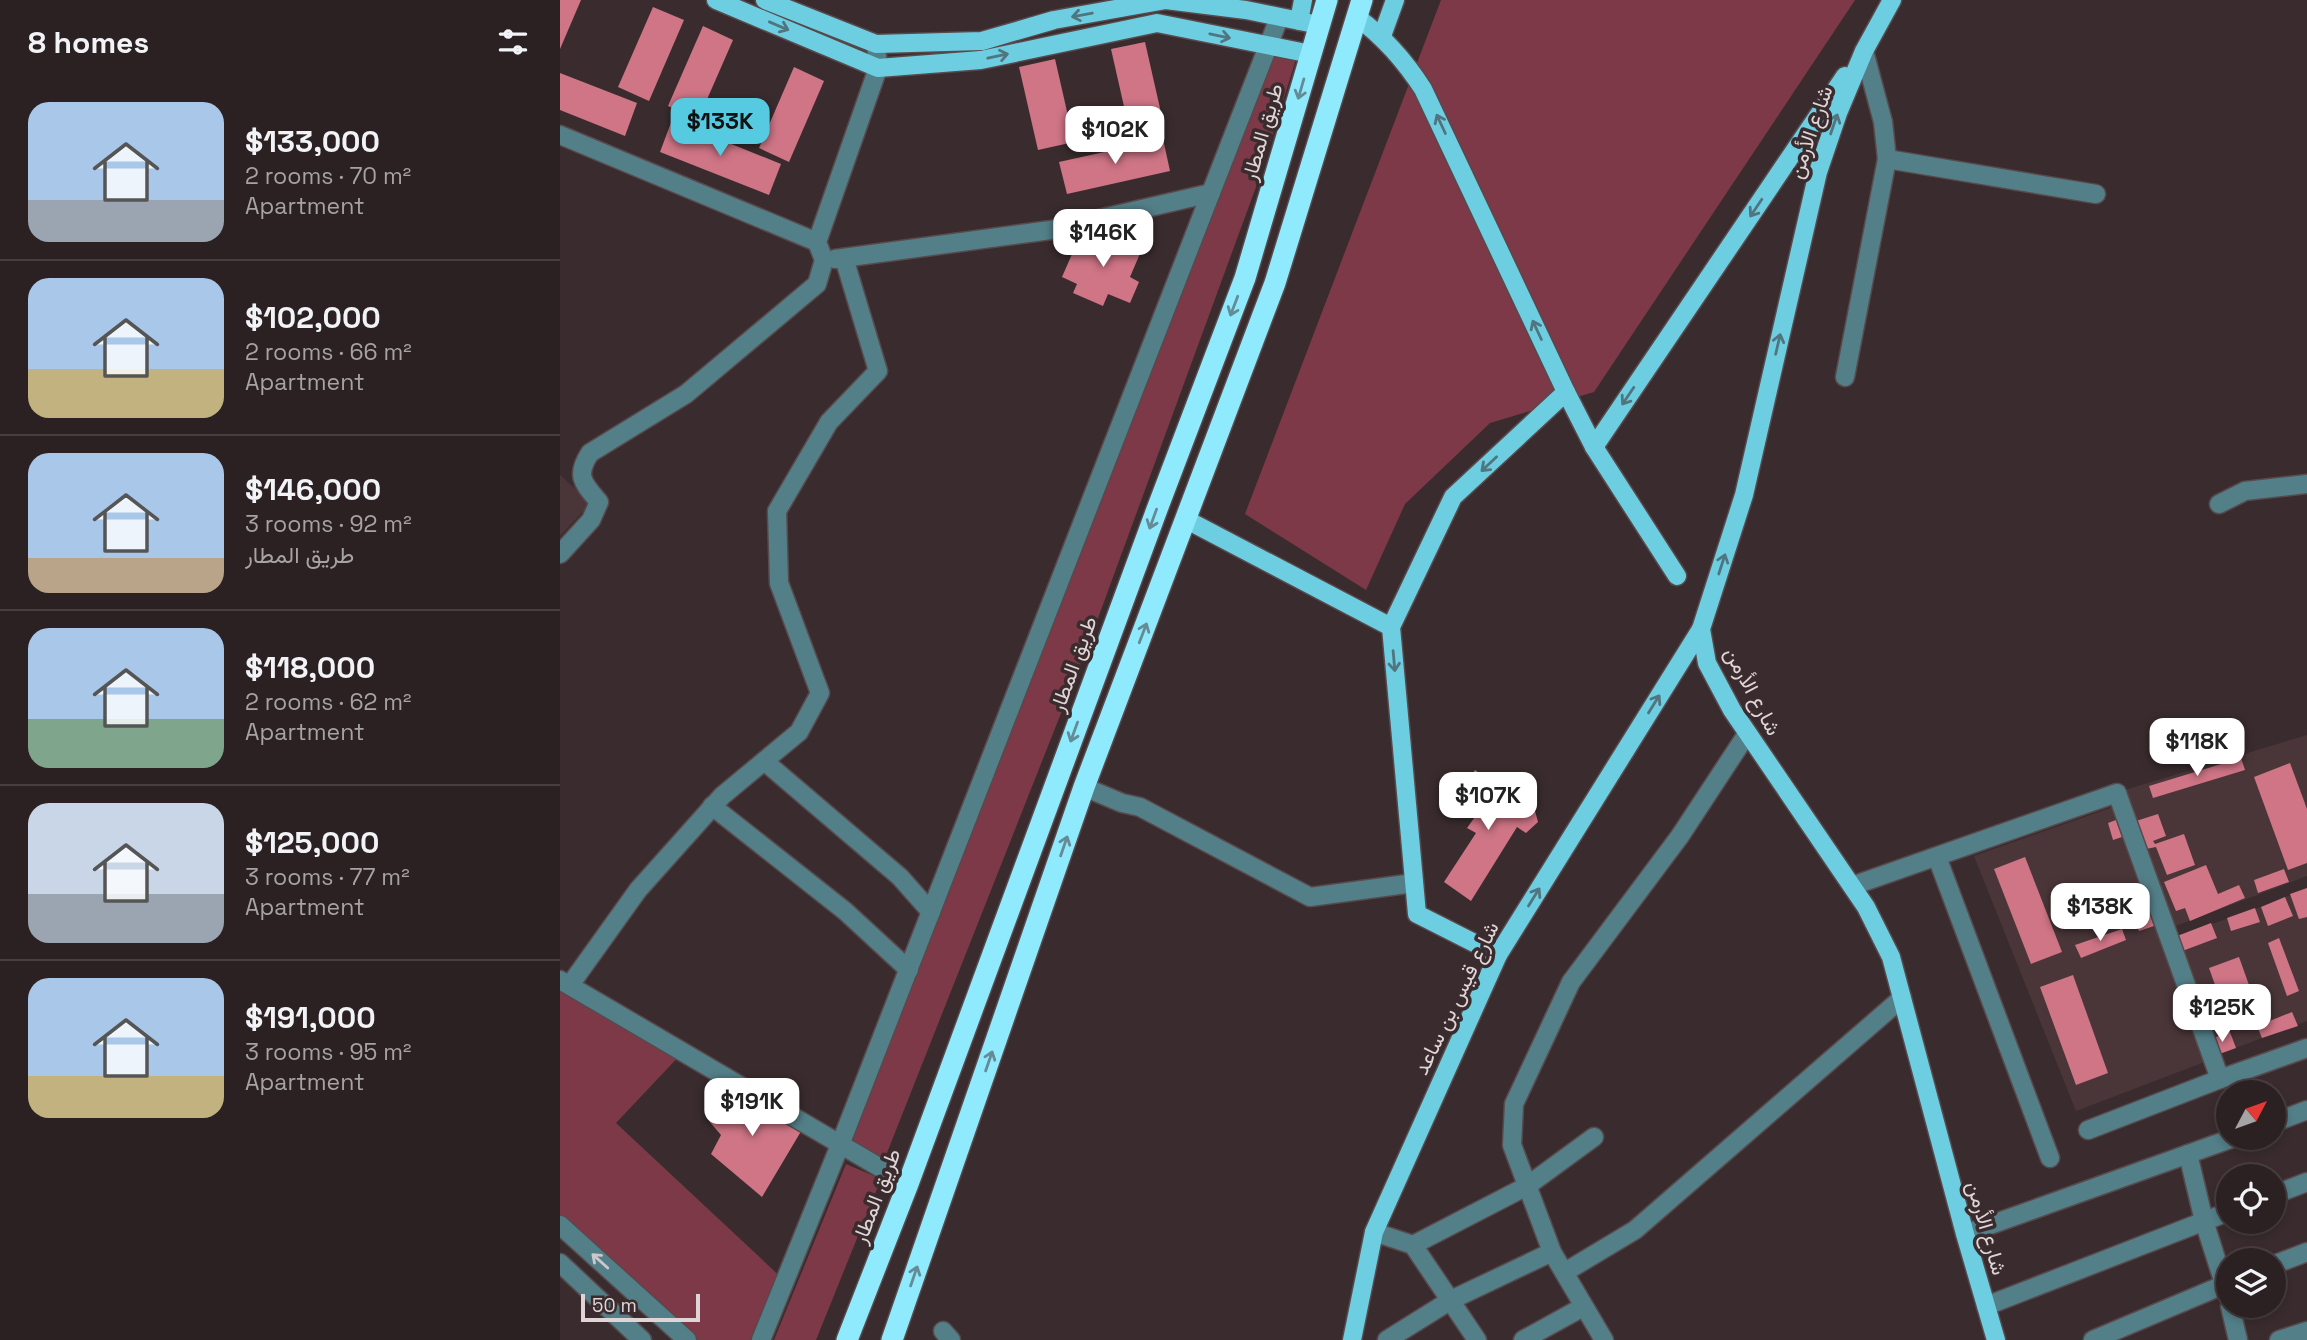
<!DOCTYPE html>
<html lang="en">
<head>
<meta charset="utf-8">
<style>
	:root { --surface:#2c2122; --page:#382e2f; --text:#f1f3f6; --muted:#a6a3a5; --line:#483e40; --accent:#55cae0 }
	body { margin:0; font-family:"Space Grotesk",Vazirmatn,sans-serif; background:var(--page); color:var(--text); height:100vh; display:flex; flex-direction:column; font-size:26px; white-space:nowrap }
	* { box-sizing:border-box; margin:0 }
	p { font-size:23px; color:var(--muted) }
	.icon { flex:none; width:38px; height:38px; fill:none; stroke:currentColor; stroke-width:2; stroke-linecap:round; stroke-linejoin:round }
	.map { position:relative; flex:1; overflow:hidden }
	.sheet { display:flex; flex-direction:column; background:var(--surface); width:560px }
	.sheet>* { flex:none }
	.needle { width:46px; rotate:49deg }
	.tools { position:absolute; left:1656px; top:1080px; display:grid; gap:14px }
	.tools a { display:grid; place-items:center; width:70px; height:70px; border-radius:50%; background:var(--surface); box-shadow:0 4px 10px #0003,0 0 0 2px var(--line); font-size:35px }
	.scale { position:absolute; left:21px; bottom:18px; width:119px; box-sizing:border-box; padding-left:7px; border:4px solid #dfd5d6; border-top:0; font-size:19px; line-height:24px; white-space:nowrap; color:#dfd5d6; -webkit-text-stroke:5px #3a2c2e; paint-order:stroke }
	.price { position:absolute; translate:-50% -60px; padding:0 16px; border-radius:14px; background:#fff; color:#222; font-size:23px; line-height:46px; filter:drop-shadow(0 2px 4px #0008) }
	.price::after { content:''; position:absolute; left:50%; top:42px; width:21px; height:16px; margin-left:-10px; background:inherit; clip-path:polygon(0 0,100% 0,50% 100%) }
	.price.selected { background:var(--accent); color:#111 }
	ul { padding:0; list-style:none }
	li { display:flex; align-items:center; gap:21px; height:175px; padding:0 28px }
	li+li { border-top:2px solid var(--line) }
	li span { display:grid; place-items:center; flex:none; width:196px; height:140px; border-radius:21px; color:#555 }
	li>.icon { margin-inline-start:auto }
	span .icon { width:84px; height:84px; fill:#fffc; stroke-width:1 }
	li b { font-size:30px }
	h2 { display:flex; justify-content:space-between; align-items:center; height:84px; padding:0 28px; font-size:30px }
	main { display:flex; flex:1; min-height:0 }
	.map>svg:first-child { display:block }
	.built { fill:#4a3639 }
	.green { fill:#7d3947 }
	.building { fill:#cf7586 }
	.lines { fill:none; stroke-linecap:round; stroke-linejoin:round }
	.minor-casing { stroke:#584a4c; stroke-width:21 }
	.major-casing { stroke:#584a4c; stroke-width:21 }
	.highway-casing { stroke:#584a4c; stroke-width:24 }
	.minor { stroke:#537f89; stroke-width:18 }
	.major { stroke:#6dcee2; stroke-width:18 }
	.highway { stroke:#90eafd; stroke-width:21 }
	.oneway { stroke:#51757f }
	.oneway2 { stroke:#658b96 }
	.oneway3 { stroke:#cac8ca }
	.labels { text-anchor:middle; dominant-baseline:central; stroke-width:7; stroke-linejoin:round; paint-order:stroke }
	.street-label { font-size:21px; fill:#dfd5d6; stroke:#3a2c2e }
</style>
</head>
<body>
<main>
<section class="sheet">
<h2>8 homes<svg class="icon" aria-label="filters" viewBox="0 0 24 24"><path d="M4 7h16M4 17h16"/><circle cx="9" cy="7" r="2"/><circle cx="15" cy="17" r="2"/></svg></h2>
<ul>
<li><span style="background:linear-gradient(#a9c7e8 70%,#9aa5b1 0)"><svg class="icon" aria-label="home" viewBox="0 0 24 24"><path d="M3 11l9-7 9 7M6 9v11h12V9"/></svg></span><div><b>$133,000</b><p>2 rooms · 70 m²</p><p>Apartment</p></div></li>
<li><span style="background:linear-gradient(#a9c7e8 65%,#c2b280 0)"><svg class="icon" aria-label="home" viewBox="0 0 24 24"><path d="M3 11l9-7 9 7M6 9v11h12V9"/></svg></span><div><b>$102,000</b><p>2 rooms · 66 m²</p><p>Apartment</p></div></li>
<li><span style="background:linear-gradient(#a9c7e8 75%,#b9a48a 0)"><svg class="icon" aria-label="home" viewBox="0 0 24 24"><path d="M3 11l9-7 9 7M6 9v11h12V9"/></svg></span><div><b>$146,000</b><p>3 rooms · 92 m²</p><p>طريق المطار</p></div></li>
<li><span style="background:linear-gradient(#a9c7e8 65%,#7fa58c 0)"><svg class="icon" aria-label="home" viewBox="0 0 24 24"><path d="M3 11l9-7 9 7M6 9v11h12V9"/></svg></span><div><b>$118,000</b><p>2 rooms · 62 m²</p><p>Apartment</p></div></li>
<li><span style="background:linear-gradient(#c9d6e8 65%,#9aa5b1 0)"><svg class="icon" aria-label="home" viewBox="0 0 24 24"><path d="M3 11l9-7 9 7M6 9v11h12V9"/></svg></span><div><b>$125,000</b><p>3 rooms · 77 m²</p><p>Apartment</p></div></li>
<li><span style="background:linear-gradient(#a9c7e8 70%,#c2b280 0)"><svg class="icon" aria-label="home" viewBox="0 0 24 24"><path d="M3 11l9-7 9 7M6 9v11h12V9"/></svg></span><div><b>$191,000</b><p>3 rooms · 95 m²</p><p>Apartment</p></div></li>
</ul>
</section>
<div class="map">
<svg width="1747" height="1340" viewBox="0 0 1747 1340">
	<rect width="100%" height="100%" fill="#3a2c2e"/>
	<g class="built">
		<path d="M0 475 31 503 0 536Z"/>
		<path d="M1747 735V876L1613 927 1565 790Z"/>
		<path d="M1556 806 1647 1061 1516 1111 1414 856Z"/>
		<path d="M1747 888V1021L1654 1056 1612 938 1701 907Z"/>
	</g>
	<g class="green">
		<path d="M881 0H1295L1034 392 930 423 845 504 806 590 685 514Z"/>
		<path d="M708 47 738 53 696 187 530 640 321 1168 280 1145Z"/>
		<path d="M0 980 123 1052 56 1123 225 1281 201 1340H127L0 1225Z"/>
		<path d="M286 1164 321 1179 256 1340H214Z"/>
	</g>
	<g class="building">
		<path d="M0 0H21L0 49Z"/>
		<path d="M93 7 124 20 89 101 58 87Z"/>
		<path d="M143 26 173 40 138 120 108 106Z"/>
		<path d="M585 42 604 126 570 133 551 49Z"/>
		<path d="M495 59 514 142 478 150 459 67Z"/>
		<path d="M234 67 264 81 229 162 199 148Z"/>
		<path d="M0 73 77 103 65 136 0 110Z"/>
		<path d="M112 120 221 164 209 195 100 152Z"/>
		<path d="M603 139 610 171 507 194 499 162Z"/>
		<path d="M538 231 582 249 570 277 579 282 570 303 548 294 543 306 513 293 517 284 502 277 519 238 533 244Z"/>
		<path d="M1681 758 1685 770 1593 798 1589 786Z"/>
		<path d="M1730 763 1747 809V863L1728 870 1694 777Z"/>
		<path d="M915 770 975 811 978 822 966 833 957 827 911 901 884 882 916 833 907 828 922 807 899 793Z"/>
		<path d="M1598 814 1606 836 1593 841 1595 844 1624 834 1635 865 1607 875 1596 847 1586 849 1576 821Z"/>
		<path d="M1556 820 1562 837 1553 840 1548 823Z"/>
		<path d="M1465 857 1502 952 1471 964 1434 869Z"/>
		<path d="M1646 865 1658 894 1679 885 1685 898 1630 921 1625 908 1616 911 1604 882Z"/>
		<path d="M1724 869 1729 882 1698 893 1694 880Z"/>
		<path d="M1576 883 1582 901 1571 905 1565 887Z"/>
		<path d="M1747 888V917L1739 919 1730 894Z"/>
		<path d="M1725 897 1733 916 1708 926 1701 907Z"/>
		<path d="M1695 908 1700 922 1671 931 1667 918Z"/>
		<path d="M1589 912 1594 926 1579 931 1574 917Z"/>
		<path d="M1651 923 1657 938 1617 953 1612 938Z"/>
		<path d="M1562 929 1566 940 1521 958 1515 945Z"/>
		<path d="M1719 938 1739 991 1727 996 1708 943Z"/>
		<path d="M1679 957 1699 1013 1669 1024 1649 968Z"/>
		<path d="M1513 975 1548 1073 1516 1085 1480 987Z"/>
		<path d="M1732 1012 1738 1026 1702 1038 1697 1026Z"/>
		<path d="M1670 1032 1676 1048 1654 1056 1648 1040Z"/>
		<path d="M170 1084 243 1128 202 1197 151 1154 161 1135 149 1121Z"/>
	</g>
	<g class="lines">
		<g class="minor-casing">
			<g id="minor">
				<path d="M0 135 257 242"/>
				<path d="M1327 159 1536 194"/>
				<path d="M275 259 491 230 651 193"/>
				<path d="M1285 377 1327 159 1323 122 1304 51"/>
				<path d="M1659 504 1685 491 1747 484"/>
				<path d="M0 554 31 520 39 502C23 483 15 476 30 453L126 394 257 284 264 260 257 242 318 68 316 44"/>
				<path d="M204 761 340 877 371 912"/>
				<path d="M524 787 562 803 580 807 750 897 854 883"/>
				<path d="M152 806 285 911 349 970"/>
				<path d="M1377 857 1490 1158"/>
				<path d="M1292 886 1557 793 1660 1079 1747 1048"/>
				<path d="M0 980 348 1184"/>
				<path d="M10 985 78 890 162 796 239 732 260 693 219 583 217 511 269 422 318 371 284 258"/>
				<path d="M1713 1123 1747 1110"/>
				<path d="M1528 1130 1660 1079"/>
				<path d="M1628 1154 1644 1221 1668 1296"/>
				<path d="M1713 1195 1747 1182"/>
				<path d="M0 1225 127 1340"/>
				<path d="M814 1232 853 1245 917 1340"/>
				<path d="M1405 1234 1673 1138"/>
				<path d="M853 1245 967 1186 1034 1137"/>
				<path d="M0 1263 82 1340"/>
				<path d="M1713 1265 1747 1252"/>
				<path d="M1005 1272 1075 1230 1342 998"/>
				<path d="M1426 1306 1668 1212"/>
				<path d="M1670 1306 1678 1340"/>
				<path d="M383 1331 391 1340"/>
				<path d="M201 1340 280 1145 719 18"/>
				<path d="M827 1340 891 1300 992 1252"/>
				<path d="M963 1340 1023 1307"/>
				<path d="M1044 1340 992 1252 952 1145 954 1104 1011 982 1120 836 1187 734"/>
				<path d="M1533 1340 1668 1283"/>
				<path d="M1719 1340 1747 1331"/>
			</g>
		</g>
		<g class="major-casing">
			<g id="major">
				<path d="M156 0 318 68 421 60 597 23 751 54"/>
				<path d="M205 0 316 44 422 41 494 20 606 0 686 10 759 25"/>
				<path d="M1332 0 1304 51 1278 113 1258 172 1184 495 1141 629 1147 663 1172 710 1306 907 1331 957 1405 1234 1436 1340"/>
				<path d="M798 18C825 38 845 61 863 89L1006 392"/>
				<path d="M739 21 743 0"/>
				<path d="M822 36 835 0"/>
				<path d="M1034 447 1117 576"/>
				<path d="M627 520 831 627"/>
				<path d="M938 955 857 914 831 627 893 497 1006 392 1034 447 1285 76"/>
				<path d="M792 1340 814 1232 938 955 1141 629"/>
			</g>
		</g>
		<g class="highway-casing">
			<g id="highway">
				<path d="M287 1340 348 1184 596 512 685 278 767 0"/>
				<path d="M332 1340 524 787 715 283 802 0"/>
			</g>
		</g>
		<use href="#minor" class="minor"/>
		<use href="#major" class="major"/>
		<use href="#highway" class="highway"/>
	</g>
	<defs><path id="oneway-shaft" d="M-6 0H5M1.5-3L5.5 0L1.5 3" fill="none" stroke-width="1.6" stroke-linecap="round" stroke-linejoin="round" transform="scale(1.75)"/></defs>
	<g class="oneway">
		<use href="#oneway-shaft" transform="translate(522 15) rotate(170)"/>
		<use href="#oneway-shaft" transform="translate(219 26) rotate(23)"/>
		<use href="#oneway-shaft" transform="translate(660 36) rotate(12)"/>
		<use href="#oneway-shaft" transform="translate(438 56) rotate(-12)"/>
		<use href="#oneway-shaft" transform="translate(881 124) rotate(-115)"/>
		<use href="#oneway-shaft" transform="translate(1274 124) rotate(-71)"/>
		<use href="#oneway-shaft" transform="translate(1196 208) rotate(124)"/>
		<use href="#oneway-shaft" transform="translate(977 330) rotate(-115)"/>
		<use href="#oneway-shaft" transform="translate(1218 344) rotate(-77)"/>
		<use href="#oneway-shaft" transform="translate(1068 396) rotate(124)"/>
		<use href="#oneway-shaft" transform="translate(929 464) rotate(137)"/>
		<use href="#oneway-shaft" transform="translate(1162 564) rotate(-72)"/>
		<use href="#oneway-shaft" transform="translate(834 661) rotate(85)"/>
		<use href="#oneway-shaft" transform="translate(1094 704) rotate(-58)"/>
		<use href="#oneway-shaft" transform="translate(974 897) rotate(-58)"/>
	</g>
	<g class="oneway2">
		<use href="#oneway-shaft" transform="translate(741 89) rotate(106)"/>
		<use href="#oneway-shaft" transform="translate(674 306) rotate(111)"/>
		<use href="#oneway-shaft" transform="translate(593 519) rotate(110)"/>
		<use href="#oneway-shaft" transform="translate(583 633) rotate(-69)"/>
		<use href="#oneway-shaft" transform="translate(514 732) rotate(110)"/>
		<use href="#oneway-shaft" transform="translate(504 846) rotate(-71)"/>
		<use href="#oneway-shaft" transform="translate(429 1061) rotate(-71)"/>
		<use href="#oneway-shaft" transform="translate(354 1276) rotate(-71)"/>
	</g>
	<use class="oneway3" href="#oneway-shaft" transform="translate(40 1261) rotate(-138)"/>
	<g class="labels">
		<g class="street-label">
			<text transform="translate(702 132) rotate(-74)">طريق المطار</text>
			<text transform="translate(1250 132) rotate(-71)">شارع الأرمن</text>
			<text transform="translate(513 664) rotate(-70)">طريق المطار</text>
			<text transform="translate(1193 691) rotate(62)">شارع الأرمن</text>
			<text transform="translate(896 998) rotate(-64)">شارع قيس بن ساعد</text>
			<text transform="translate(316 1196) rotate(-69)">طريق المطار</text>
			<text transform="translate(1427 1228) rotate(74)">شارع الأرمن</text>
		</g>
	</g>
</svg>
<div class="tools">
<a><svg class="needle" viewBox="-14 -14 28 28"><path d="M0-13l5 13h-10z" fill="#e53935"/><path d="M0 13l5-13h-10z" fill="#a6a3a5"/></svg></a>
<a><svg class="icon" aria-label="locate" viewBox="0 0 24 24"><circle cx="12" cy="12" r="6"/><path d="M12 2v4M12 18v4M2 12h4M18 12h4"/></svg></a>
<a><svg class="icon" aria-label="layers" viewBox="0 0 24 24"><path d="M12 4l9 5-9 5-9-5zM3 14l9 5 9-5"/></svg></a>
</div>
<div class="scale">50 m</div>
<b class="price selected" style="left:160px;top:158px">$133K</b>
<b class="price" style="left:555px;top:166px">$102K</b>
<b class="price" style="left:543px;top:269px">$146K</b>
<b class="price" style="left:1637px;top:778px">$118K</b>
<b class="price" style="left:928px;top:832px">$107K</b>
<b class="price" style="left:1540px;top:943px">$138K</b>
<b class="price" style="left:1662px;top:1044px">$125K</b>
<b class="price" style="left:192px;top:1138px">$191K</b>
</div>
</main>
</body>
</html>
